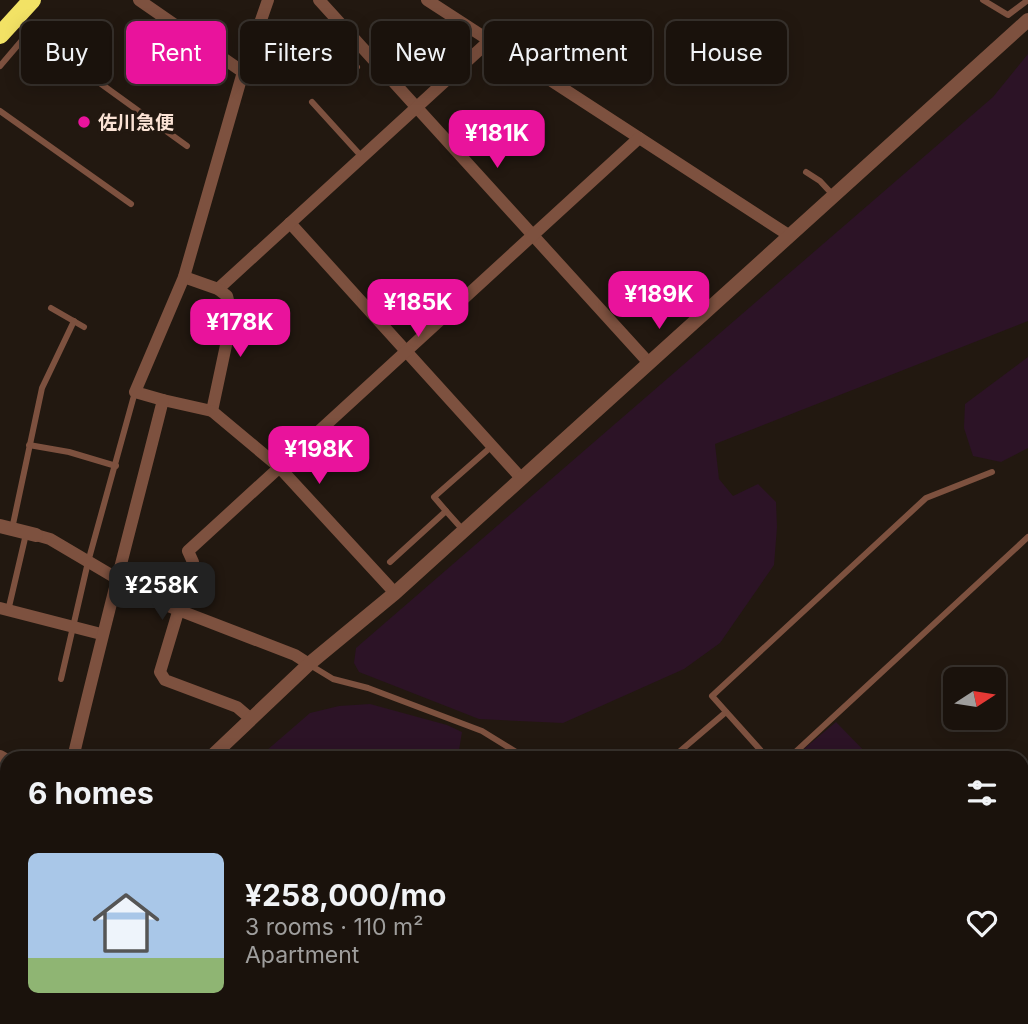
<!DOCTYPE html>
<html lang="en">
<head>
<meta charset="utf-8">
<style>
	:root { --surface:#1a120c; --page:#231b15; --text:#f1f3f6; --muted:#9f9e9d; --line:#38322d; --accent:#e9139c }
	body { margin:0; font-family:Inter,"Noto Sans JP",sans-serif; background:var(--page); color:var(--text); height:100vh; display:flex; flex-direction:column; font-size:26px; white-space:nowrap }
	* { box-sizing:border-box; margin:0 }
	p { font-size:23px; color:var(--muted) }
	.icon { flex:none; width:38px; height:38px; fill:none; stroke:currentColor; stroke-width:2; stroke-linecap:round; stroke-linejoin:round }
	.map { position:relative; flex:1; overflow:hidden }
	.side { position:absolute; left:0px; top:751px; width:1029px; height:275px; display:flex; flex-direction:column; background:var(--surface); border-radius:21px 21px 0 0; box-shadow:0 4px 18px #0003,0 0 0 2px var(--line) }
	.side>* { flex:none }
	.top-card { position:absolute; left:21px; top:21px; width:987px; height:63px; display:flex; gap:14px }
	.needle { width:46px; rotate:78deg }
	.buttons { position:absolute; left:943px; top:667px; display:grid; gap:14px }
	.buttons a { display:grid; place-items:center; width:63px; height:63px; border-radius:10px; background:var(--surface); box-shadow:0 4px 18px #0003,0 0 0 2px var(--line); font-size:35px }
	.price { position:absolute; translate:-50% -60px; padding:0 16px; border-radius:14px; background:var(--accent); color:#fff; font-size:23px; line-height:46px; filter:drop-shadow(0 2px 4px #0008) }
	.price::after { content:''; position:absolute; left:50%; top:42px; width:21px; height:16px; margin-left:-10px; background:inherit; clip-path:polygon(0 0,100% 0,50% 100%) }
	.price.current { background:#222; color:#fff }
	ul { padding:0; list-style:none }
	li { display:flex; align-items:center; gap:21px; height:175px; padding:0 28px }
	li+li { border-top:2px solid var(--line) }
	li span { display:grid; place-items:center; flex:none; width:196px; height:140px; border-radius:10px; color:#555 }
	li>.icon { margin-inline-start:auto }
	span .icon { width:84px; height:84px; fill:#fffc; stroke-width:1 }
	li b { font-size:30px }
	h2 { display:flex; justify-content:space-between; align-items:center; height:84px; padding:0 28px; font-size:30px }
	.pill { padding:0 24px; border-radius:10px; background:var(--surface); box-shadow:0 4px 18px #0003,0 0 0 2px var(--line); font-size:24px; line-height:63px }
	.pill.current { background:var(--accent); color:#fff }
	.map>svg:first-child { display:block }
	.green { fill:#2c1326 }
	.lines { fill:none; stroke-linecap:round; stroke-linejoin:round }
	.stream { stroke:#3d0e13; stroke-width:3.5 }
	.service { stroke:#7d513f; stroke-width:6 }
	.minor { stroke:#7d513f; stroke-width:12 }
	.tertiary { stroke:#7d513f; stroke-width:14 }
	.primary { stroke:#f2e265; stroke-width:18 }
	.poi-dot { fill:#e9139c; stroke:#221810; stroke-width:2.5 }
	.labels { text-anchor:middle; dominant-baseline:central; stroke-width:7; stroke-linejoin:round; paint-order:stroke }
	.poi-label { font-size:19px; font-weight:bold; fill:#fbe3d5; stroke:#221810; text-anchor:start }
</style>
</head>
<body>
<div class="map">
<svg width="1028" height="1024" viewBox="0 0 1028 1024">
	<rect width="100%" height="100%" fill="#221810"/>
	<g class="green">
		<path d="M1028 54V321L715 444 719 479 733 496 758 484 776 502 777 527 774 565 720 643 684 669 563 723 479 719 359 672 354 663 356 648 993 97Z"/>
		<path d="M1028 357V448L1001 462 973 456 964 428 965 404Z"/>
		<path d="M370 704 447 725 462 732 459 750 483 758H258L310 713 339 706Z"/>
		<path d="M836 722 871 758H793Z"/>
		<path d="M1028 819V927L1022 920V825Z"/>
		<path d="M1022 935 1028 942V1024H858L853 1019 1022 1018Z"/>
		<path d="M7 971V1018L184 1019 177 1024H0V977Z"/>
		<path d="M657 1019H697L702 1024H651Z"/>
		<path d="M717 1019H769L774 1024H722Z"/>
	</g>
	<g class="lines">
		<g class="stream">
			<path d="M1022 891 1028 885"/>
			<path d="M878 1024 884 1018"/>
		</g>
		<g class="service">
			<path d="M983 0 1008 15 1028 0"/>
			<path d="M14 21 187 146"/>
			<path d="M0 66 29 32"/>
			<path d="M357 67 347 56 360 44"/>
			<path d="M312 102 362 157"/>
			<path d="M0 111 131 204"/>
			<path d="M806 172 820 181 833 195"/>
			<path d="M51 308 84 327"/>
			<path d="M29 445 69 452 116 466"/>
			<path d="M446 511 463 530"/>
			<path d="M12 529 42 388 74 321"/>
			<path d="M390 562 446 511 434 497 492 446"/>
			<path d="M8 611 26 534"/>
			<path d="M310 665 333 679 368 688 482 731 526 758"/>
			<path d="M61 679 88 562 135 392"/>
			<path d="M763 753 712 696 926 498 992 472"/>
			<path d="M672 758 726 712"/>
			<path d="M789 758 1028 537"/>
			<path d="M1022 808 1028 802"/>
			<path d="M705 1018 710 1024"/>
			<path d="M841 1018 846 1024"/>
			<path d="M196 1024 202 1018"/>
			<path d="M501 1024 507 1018"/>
			<path d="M792 1024 798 1018"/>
		</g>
		<g class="minor">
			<path d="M139 0 243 72"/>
			<path d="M319 0 649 363"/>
			<path d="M427 0 790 236"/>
			<path d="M290 223 521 478"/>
			<path d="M218 289 489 41"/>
			<path d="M163 400 212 411 232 317 227 296 218 289 184 277"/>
			<path d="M212 411 279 467 395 593"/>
			<path d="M36 535 50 539 155 601 295 655 309 664"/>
			<path d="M0 608 101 634"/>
			<path d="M251 719 237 707 165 680 160 672 193 562 188 551 639 138"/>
			<path d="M0 756 7 760"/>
			<path d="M73 758C101 638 133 519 163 400L135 392 184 277 243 72 268 0"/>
			<path d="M0 846 7 854"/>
		</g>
		<g class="tertiary">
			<path d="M0 526 36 535"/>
			<path d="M210 758 309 664 395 593 1028 20"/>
			<path d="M0 952 7 946"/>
		</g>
		<path class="primary" d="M0 35 32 0"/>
	</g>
	<circle class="poi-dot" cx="84" cy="122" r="7"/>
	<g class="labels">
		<g class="poi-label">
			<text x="98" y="122">佐川急便</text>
		</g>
	</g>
</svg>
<div class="buttons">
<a><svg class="needle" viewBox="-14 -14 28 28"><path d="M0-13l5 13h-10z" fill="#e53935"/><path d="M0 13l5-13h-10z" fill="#9f9e9d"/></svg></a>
</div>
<b class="price" style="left:497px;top:170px">¥181K</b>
<b class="price" style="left:659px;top:331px">¥189K</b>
<b class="price" style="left:418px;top:339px">¥185K</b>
<b class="price" style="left:240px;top:359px">¥178K</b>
<b class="price" style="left:319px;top:486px">¥198K</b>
<b class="price current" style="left:162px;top:622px">¥258K</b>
<div class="top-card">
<a class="pill">Buy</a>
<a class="pill current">Rent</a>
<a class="pill">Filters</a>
<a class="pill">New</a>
<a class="pill">Apartment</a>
<a class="pill">House</a>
</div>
<section class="side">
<h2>6 homes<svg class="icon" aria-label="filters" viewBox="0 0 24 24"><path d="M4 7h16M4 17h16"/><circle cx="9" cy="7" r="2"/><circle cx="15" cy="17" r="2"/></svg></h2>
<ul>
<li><span style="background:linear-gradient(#a9c7e8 75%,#8fb573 0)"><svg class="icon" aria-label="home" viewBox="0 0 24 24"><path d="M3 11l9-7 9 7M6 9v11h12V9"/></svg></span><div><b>¥258,000/mo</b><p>3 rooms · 110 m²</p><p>Apartment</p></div><svg class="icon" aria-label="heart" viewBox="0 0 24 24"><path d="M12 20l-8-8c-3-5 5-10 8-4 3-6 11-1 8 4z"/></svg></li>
</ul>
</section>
</div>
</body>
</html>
